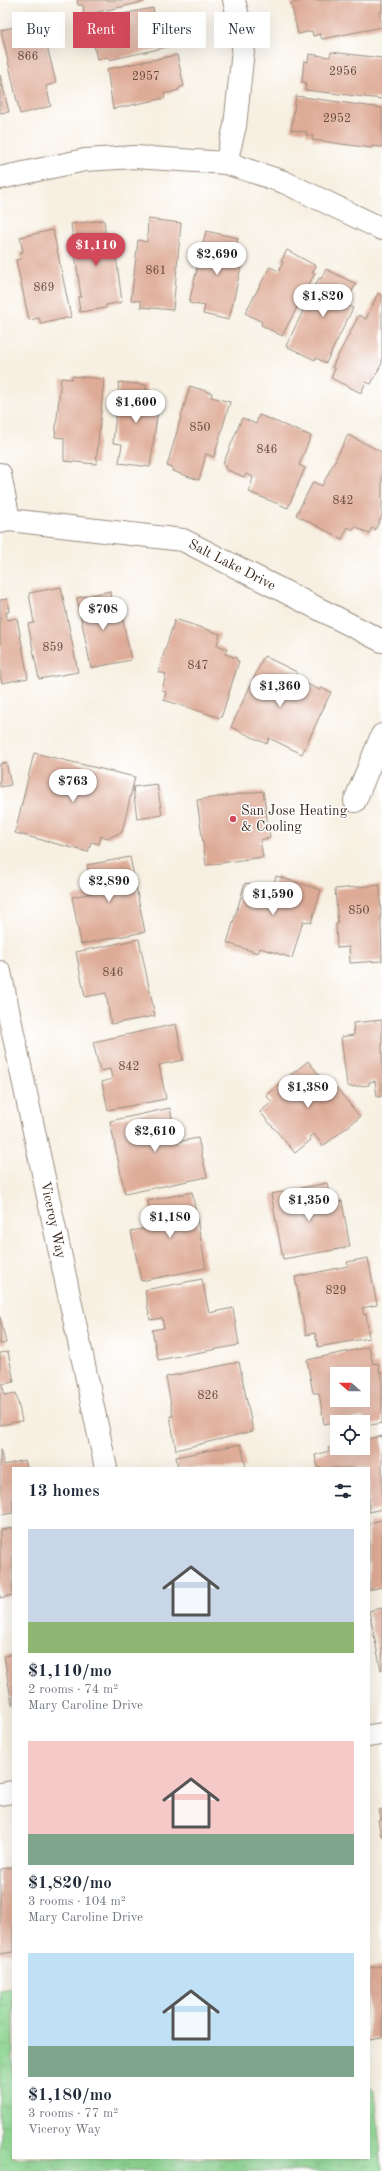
<!DOCTYPE html>
<html lang="en">
<head>
<meta charset="utf-8">
<style>
	:root { --surface:#fff; --page:#f6f6f7; --text:#1f2937; --muted:#747a83; --accent:#d1495b }
	body { margin:0; font-family:"Old Standard TT",serif; background:var(--page); color:var(--text); height:100vh; display:flex; flex-direction:column; font-size:15px; white-space:nowrap }
	* { box-sizing:border-box; margin:0 }
	p { font-size:13px; color:var(--muted) }
	.icon { flex:none; width:22px; height:22px; fill:none; stroke:currentColor; stroke-width:2; stroke-linecap:round; stroke-linejoin:round }
	.map { position:relative; flex:1; overflow:hidden }
	.sheet { position:absolute; left:12px; top:1467px; width:358px; height:692px; display:flex; flex-direction:column; background:var(--surface); border-radius:0px; box-shadow:0 4px 16px #0002 }
	.sheet>* { flex:none }
	.banner { position:absolute; left:12px; top:12px; width:358px; height:36px; display:flex; gap:8px }
	.needle { width:26px; rotate:290deg }
	.controls { position:absolute; left:330px; top:1367px; display:grid; gap:8px }
	.controls a { display:grid; place-items:center; width:40px; height:40px; border-radius:0px; background:var(--surface); box-shadow:0 4px 16px #0002; font-size:20px }
	.price { position:absolute; translate:-50% -34px; padding:0 9px; border-radius:14px; background:#fff; color:#222; font-size:13px; line-height:26px; filter:drop-shadow(0 1px 2px #0008) }
	.price::after { content:''; position:absolute; left:50%; top:24px; width:12px; height:9px; margin-left:-6px; background:inherit; clip-path:polygon(0 0,100% 0,50% 100%) }
	.price.selected { background:var(--accent); color:#fff }
	ul { padding:0; list-style:none }
	li { display:grid; align-content:center; gap:8px; height:212px; padding:0 16px }
	li span { display:grid; place-items:center; height:124px; border-radius:0px; color:#555 }
	li>.icon { margin-inline-start:auto }
	span .icon { width:72px; height:72px; fill:#fffc; stroke-width:1 }
	li b { font-size:17px }
	h2 { display:flex; justify-content:space-between; align-items:center; height:48px; padding:0 16px; font-size:17px }
	.tag { padding:0 14px; border-radius:0px; background:var(--surface); box-shadow:0 4px 16px #0002; font-size:14px; line-height:36px }
	.tag.selected { background:var(--accent); color:#fff }
	.map>svg:first-child { display:block }
	.park { fill:url(#park-tufts); stroke:#66825a }
	.building { fill:#deab96; fill-rule:evenodd }
	.lines { fill:none; stroke-linecap:round; stroke-linejoin:round }
	.minor-casing { stroke:#998d80; stroke-width:24 }
	.minor { stroke:#fff; stroke-width:22 }
	.poi-dot { fill:#d1495b; stroke:#fff; stroke-width:1.5 }
	.labels { text-anchor:middle; dominant-baseline:central; stroke-width:3; stroke-linejoin:round; paint-order:stroke }
	.number-label { font-size:12px; fill:#644a3c }
	.street-label { font-size:14px; fill:#3b2a1e; stroke:#fff }
	.poi-label { font-size:14px; fill:#3b2a1e; stroke:#fff; text-anchor:start }
</style>
</head>
<body>
<div class="map">
<svg width="382" height="2171" viewBox="0 0 382 2171">
	<defs>
		<pattern id="park-tufts" width="24" height="20" patternUnits="userSpaceOnUse"><rect width="24" height="20" fill="#91da95"/><path d="M3 7l-1-3M5 7V3M7 7l1-3M15 17l-1-3M17 17v-4M19 17l1-3" fill="none" stroke="#7ebb80"/></pattern>
	</defs>
	<rect width="100%" height="100%" fill="#fff"/>
	<filter id="ink" filterUnits="userSpaceOnUse"><feTurbulence type="fractalNoise" baseFrequency=".025" numOctaves="2"/><feDisplacementMap in="SourceGraphic" scale="8" xChannelSelector="R" yChannelSelector="G"/><feConvolveMatrix kernelMatrix="1 2 1 2 8 2 1 2 1" color-interpolation-filters="sRGB"/></filter>
	<filter id="wash" filterUnits="userSpaceOnUse"><feTurbulence type="fractalNoise" baseFrequency=".012" numOctaves="4" result="noise"/><feDisplacementMap in="SourceGraphic" scale="16" xChannelSelector="R" yChannelSelector="G"/><feGaussianBlur stdDeviation="0.9" result="paint"/><feColorMatrix in="noise" values="0 0 0 0 0 0 0 0 0 0 0 0 0 0 0 0 0 1.4 0 .05"/><feComposite in="paint" operator="in"/></filter>
	<g filter="url(#wash)">
		<rect width="100%" height="100%" fill="#f7f0e2"/>
		<path class="park" d="M13 1988V2158H369V2086L375 2090 382 2171H0V1990Z"/>
		<g id="blocks">
			<g class="building">
				<path d="M77 0H144V2L84 15 83 5H78Z"/>
				<path d="M304 0H382V12H379L382 27 322 39 320 34 313 36 312 31 298 34 291 3Z"/>
				<path d="M153 8 155 18 162 17V14L174 12 181 44 109 60 108 57 97 60 94 45 96 44 91 20Z"/>
				<path d="M33 23 34 27 42 25 56 83 46 86 51 106 20 114 1 30Z"/>
				<path d="M331 52 382 58V99L305 90 306 82H302L304 61 308 62 309 54 330 57Z"/>
				<path d="M177 55 184 86 179 88V90L164 94 165 98 113 109 107 69Z"/>
				<path d="M0 75 9 112 0 113Z"/>
				<path d="M296 96 382 108V147L372 146V148L312 140 313 136 306 135 307 132 291 130Z"/>
				<path d="M148 219 181 223 173 310 141 307V301L131 300 138 240 147 242Z"/>
				<path d="M104 220 107 249 115 248 122 302 106 305V308L80 312 78 297H81L71 224Z"/>
				<path d="M53 230 71 317 41 324 39 318 29 320 16 260 21 259 20 252H23L20 237Z"/>
				<path d="M206 231 238 238 234 256 243 258 229 320 203 314 205 306 189 303Z"/>
				<path d="M287 250 316 266 312 273H315L282 336 261 325 262 322 245 313 270 267 279 271 283 262 281 261Z"/>
				<path d="M326 269 356 284 348 299 351 301 348 306 353 308 326 363 316 358 315 360 286 346 319 278 321 279Z"/>
				<path d="M378 293 382 295V363L371 384 366 382 361 393 331 378 335 369 332 367 359 315 366 319Z"/>
				<path d="M72 376 104 379 96 464 64 461V438L55 437 61 378 72 379Z"/>
				<path d="M119 382 146 385V394L160 395 150 467 119 463 122 444 113 443Z"/>
				<path d="M190 386 212 393 211 397 230 402 214 457 206 454 199 480 172 471 173 468 167 466Z"/>
				<path d="M259 415 311 436 299 465 305 468 288 508 249 492 253 477 246 474 244 477 225 469 226 466 223 464 242 418 256 424Z"/>
				<path d="M348 435 382 452V516L375 530 372 528 369 534 355 526 353 530 348 527 342 539 296 515 313 482 322 486Z"/>
				<path d="M61 587 78 672 39 679 28 624 34 623 29 593Z"/>
				<path d="M110 591 112 613 121 611 131 660 91 668 77 598Z"/>
				<path d="M7 599 9 612H6L7 620 17 618 28 678 2 683 0 676V600Z"/>
				<path d="M175 619 220 634 217 645 227 649 225 654 237 658 236 660 239 661 221 718 164 700 166 692 162 690 166 674 158 672Z"/>
				<path d="M264 656 297 672 289 688 297 691 302 682 320 690 321 688 331 692 302 754 269 738 267 744 231 727Z"/>
				<path d="M34 753 135 777 122 832 108 838 101 836 99 844 91 842 88 852 15 833Z"/>
				<path d="M6 762 11 785 0 787V764Z"/>
				<path d="M157 784 162 815 137 819 133 787Z"/>
				<path d="M263 791 270 838 260 840 263 857 206 865 197 800Z"/>
				<path d="M130 857 145 932 81 944 72 897 93 893 87 865Z"/>
				<path d="M276 876 321 890 311 923 303 921 292 958 260 948 258 953 227 943 245 883 273 888Z"/>
				<path d="M380 885 382 961 350 963 349 947 337 948 336 924H338L335 889Z"/>
				<path d="M139 939 155 1016 111 1024 106 993 85 997 76 952Z"/>
				<path d="M382 1020V1096L377 1097 375 1081 369 1082V1085L350 1087 347 1085 341 1037 354 1035 353 1023Z"/>
				<path d="M176 1024 183 1060 159 1065 166 1099 108 1110 102 1082 112 1079 110 1069 100 1071 93 1042Z"/>
				<path d="M308 1061 331 1090 336 1087 360 1117 323 1146 314 1134 309 1137 311 1140 295 1153 260 1112 272 1102 266 1095Z"/>
				<path d="M170 1108 177 1142 198 1138 207 1177 125 1194 110 1121Z"/>
				<path d="M327 1183 330 1199H326L327 1204 342 1201 350 1247 283 1259 271 1194Z"/>
				<path d="M192 1192 206 1268 141 1281 131 1231 153 1227 148 1201Z"/>
				<path d="M368 1258 377 1305 362 1308 364 1315 366 1314 369 1338 318 1347 315 1333 306 1335 295 1277 348 1266 347 1262Z"/>
				<path d="M202 1279 209 1313 233 1308 239 1345 158 1360 152 1330 164 1328 162 1318 150 1320 145 1290Z"/>
				<path d="M0 1317 6 1343 0 1344Z"/>
				<path d="M369 1347 373 1364 378 1363 380 1373H382V1423L365 1426 363 1417 324 1424 319 1393H313L307 1360ZM337 1374H363V1400H337Z"/>
				<path d="M8 1352 14 1382 2 1384 5 1395 16 1393 22 1421 0 1425V1353Z"/>
				<path d="M239 1362 253 1431 176 1450 170 1416H173L166 1377Z"/>
				<path d="M382 1436V1509L369 1512V1468H318L315 1455 329 1451 328 1448 337 1446V1448H363V1440Z"/>
				<path d="M241 1444 246 1468H178L176 1457Z"/>
				<path d="M0 1448 4 1465 25 1460 27 1468H13V1513L0 1515Z"/>
				<path d="M382 1520V1587L369 1590V1523Z"/>
				<path d="M13 1528V1595L0 1598V1530Z"/>
				<path d="M382 1608V1670H381L369 1611Z"/>
				<path d="M13 1654V1705H12L4 1656Z"/>
				<path d="M382 1809V1836H381L378 1820 381 1819 379 1810Z"/>
				<path d="M13 1867V1952L0 1954V1869Z"/>
				<path d="M382 1966V2038L369 2040V1968Z"/>
			</g>
		</g>
	</g>
	<g filter="url(#ink)">
		<use href="#blocks" fill-opacity="0" stroke="#998d80" stroke-width="1"/>
		<g class="lines">
			<g class="minor-casing">
				<g id="minor">
					<path d="M226 163 235 126 244 41 234 0"/>
					<path d="M0 178 85 160 135 157 226 163 284 182 382 229"/>
					<path d="M0 474 9 520"/>
					<path d="M0 522 9 520 183 540 382 641"/>
					<path d="M355 801 382 735"/>
					<path d="M0 972 106 1468"/>
					<path d="M369 1736 382 1734"/>
					<path d="M0 1794 13 1792"/>
				</g>
			</g>
			<use href="#minor" class="minor"/>
		</g>
	</g>
	<circle class="poi-dot" cx="233" cy="819" r="4"/>
	<g class="labels">
		<g class="number-label">
			<text x="28" y="57">866</text>
			<text x="343" y="72">2956</text>
			<text x="146" y="77">2957</text>
			<text x="337" y="119">2952</text>
			<text x="156" y="271">861</text>
			<text x="44" y="288">869</text>
			<text x="200" y="428">850</text>
			<text x="267" y="450">846</text>
			<text x="343" y="501">842</text>
			<text x="53" y="648">859</text>
			<text x="198" y="666">847</text>
			<text x="359" y="911">850</text>
			<text x="113" y="973">846</text>
			<text x="129" y="1067">842</text>
			<text x="336" y="1291">829</text>
			<text x="208" y="1396">826</text>
		</g>
		<g class="street-label">
			<text transform="translate(232 565) rotate(27)">Salt Lake Drive</text>
			<text transform="translate(53 1220) rotate(78)">Viceroy Way</text>
		</g>
		<g class="poi-label">
			<text x="241" y="811">San Jose Heating<tspan x="241" dy="16">&amp; Cooling</tspan></text>
		</g>
	</g>
</svg>
<div class="controls">
<a><svg class="needle" viewBox="-14 -14 28 28"><path d="M0-13l5 13h-10z" fill="#e53935"/><path d="M0 13l5-13h-10z" fill="#747a83"/></svg></a>
<a><svg class="icon" aria-label="locate" viewBox="0 0 24 24"><circle cx="12" cy="12" r="6"/><path d="M12 2v4M12 18v4M2 12h4M18 12h4"/></svg></a>
</div>
<b class="price selected" style="left:96px;top:267px">$1,110</b>
<b class="price" style="left:217px;top:276px">$2,690</b>
<b class="price" style="left:323px;top:318px">$1,820</b>
<b class="price" style="left:136px;top:424px">$1,600</b>
<b class="price" style="left:103px;top:631px">$708</b>
<b class="price" style="left:280px;top:708px">$1,360</b>
<b class="price" style="left:73px;top:803px">$763</b>
<b class="price" style="left:109px;top:903px">$2,890</b>
<b class="price" style="left:273px;top:916px">$1,590</b>
<b class="price" style="left:308px;top:1109px">$1,380</b>
<b class="price" style="left:155px;top:1153px">$2,610</b>
<b class="price" style="left:309px;top:1222px">$1,350</b>
<b class="price" style="left:170px;top:1239px">$1,180</b>
<div class="banner">
<a class="tag">Buy</a>
<a class="tag selected">Rent</a>
<a class="tag">Filters</a>
<a class="tag">New</a>
</div>
<section class="sheet">
<h2>13 homes<svg class="icon" aria-label="filters" viewBox="0 0 24 24"><path d="M4 7h16M4 17h16"/><circle cx="9" cy="7" r="2"/><circle cx="15" cy="17" r="2"/></svg></h2>
<ul>
<li><span style="background:linear-gradient(#c9d6e8 75%,#8fb573 0)"><svg class="icon" aria-label="home" viewBox="0 0 24 24"><path d="M3 11l9-7 9 7M6 9v11h12V9"/></svg></span><div><b>$1,110/mo</b><p>2 rooms · 74 m²</p><p>Mary Caroline Drive</p></div></li>
<li><span style="background:linear-gradient(#f6c9c9 75%,#7fa58c 0)"><svg class="icon" aria-label="home" viewBox="0 0 24 24"><path d="M3 11l9-7 9 7M6 9v11h12V9"/></svg></span><div><b>$1,820/mo</b><p>3 rooms · 104 m²</p><p>Mary Caroline Drive</p></div></li>
<li><span style="background:linear-gradient(#bfe0f5 75%,#7fa58c 0)"><svg class="icon" aria-label="home" viewBox="0 0 24 24"><path d="M3 11l9-7 9 7M6 9v11h12V9"/></svg></span><div><b>$1,180/mo</b><p>3 rooms · 77 m²</p><p>Viceroy Way</p></div></li>
</ul>
</section>
</div>
</body>
</html>
